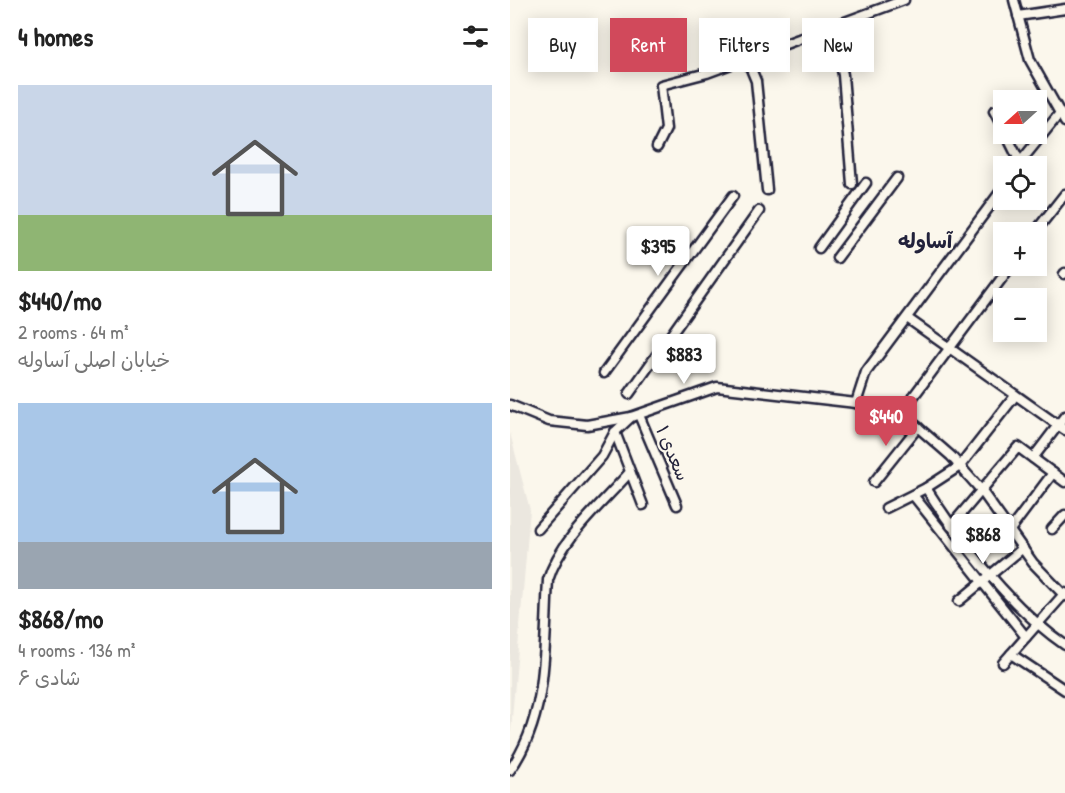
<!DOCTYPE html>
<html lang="en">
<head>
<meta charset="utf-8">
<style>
	:root { --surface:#fff; --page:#f2f2f2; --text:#222; --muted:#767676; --accent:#d1495b }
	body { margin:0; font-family:"Patrick Hand","Playpen Sans Arabic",sans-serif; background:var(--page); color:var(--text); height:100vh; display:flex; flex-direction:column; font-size:22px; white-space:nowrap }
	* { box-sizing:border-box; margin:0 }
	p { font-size:20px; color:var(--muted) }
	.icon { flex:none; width:33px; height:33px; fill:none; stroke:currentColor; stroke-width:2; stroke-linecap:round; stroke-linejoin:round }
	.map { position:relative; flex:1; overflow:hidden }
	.drawer { display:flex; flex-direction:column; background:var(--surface); width:510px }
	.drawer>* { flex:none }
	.banner { position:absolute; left:18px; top:18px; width:447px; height:54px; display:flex; gap:12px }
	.needle { width:39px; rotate:249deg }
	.tools { position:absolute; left:483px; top:90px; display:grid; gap:12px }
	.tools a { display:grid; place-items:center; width:54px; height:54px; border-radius:0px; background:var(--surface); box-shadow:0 3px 15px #0003; font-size:30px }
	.price { position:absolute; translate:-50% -51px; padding:0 14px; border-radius:6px; background:#fff; color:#222; font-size:20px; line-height:39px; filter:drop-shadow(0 2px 3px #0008) }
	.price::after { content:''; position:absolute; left:50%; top:36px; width:18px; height:14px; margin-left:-9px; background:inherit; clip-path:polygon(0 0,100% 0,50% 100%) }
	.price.current { background:var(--accent); color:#fff }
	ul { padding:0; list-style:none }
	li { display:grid; align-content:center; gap:12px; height:318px; padding:0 18px }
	li span { display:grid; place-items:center; height:186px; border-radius:0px; color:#555 }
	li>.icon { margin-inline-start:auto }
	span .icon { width:108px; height:108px; fill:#fffc; stroke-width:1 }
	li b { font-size:26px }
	h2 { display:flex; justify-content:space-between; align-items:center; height:72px; padding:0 18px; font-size:26px }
	.tag { padding:0 21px; border-radius:0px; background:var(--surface); box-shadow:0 3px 15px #0003; font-size:21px; line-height:54px }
	.tag.current { background:var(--accent); color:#fff }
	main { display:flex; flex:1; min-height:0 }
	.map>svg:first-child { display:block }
	.built { fill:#ebe7df }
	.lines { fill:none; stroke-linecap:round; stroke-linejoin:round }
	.street-casing { stroke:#22223b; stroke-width:13 }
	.street { stroke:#fbf7ec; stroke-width:8 }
	.labels { text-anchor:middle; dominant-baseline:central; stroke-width:4.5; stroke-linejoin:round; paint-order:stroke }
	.street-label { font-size:18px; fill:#22223b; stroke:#fbf7ec }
	.neighbourhood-label { font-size:20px; font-weight:bold; fill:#22223b; stroke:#fbf7ec }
</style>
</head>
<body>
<main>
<section class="drawer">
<h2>4 homes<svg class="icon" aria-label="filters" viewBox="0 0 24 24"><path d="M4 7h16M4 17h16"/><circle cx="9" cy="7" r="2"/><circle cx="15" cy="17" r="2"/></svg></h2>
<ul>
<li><span style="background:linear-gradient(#c9d6e8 70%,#8fb573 0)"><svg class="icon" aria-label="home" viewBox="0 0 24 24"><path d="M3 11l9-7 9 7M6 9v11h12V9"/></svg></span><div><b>$440/mo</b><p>2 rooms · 64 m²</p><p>خیابان اصلی آساوله</p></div></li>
<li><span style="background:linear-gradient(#a9c7e8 75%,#9aa5b1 0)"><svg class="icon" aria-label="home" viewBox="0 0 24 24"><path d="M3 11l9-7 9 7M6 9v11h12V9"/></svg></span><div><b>$868/mo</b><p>4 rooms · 136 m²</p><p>شادی ۶</p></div></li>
</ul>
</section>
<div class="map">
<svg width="555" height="793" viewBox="0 0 555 793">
	<rect width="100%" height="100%" fill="#fbf7ec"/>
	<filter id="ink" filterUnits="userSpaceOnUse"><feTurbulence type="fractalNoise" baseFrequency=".0167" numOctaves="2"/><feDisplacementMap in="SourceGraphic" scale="12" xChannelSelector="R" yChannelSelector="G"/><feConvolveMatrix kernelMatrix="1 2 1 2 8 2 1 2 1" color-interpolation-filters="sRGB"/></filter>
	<g filter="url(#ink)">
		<path class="built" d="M0 433 20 510 0 741Z"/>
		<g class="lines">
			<g class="street-casing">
				<g id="street">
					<path d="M504 0 520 60 555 122"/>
					<path d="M508 16 555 9"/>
					<path d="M323 25 333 75 342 184"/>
					<path d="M236 57 246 81 257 190"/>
					<path d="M484 111 494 130"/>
					<path d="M496 134 510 162"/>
					<path d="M147 147 156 129 151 85 197 73 394 0"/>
					<path d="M507 166 550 113"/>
					<path d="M494 187 356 372 346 403 403 423 441 456 471 490 523 563 555 596"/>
					<path d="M525 232 555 194"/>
					<path d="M309 248 356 183"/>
					<path d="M327 258 387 178"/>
					<path d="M554 274 555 273"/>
					<path d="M397 318 555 430"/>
					<path d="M94 373 223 196"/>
					<path d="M119 394 249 211"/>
					<path d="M0 405 39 421 77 425 121 417 207 387 346 403"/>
					<path d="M129 415 167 505"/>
					<path d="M388 417 501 266"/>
					<path d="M105 432 133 505"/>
					<path d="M523 458 555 416"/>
					<path d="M364 482 408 427"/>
					<path d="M416 488C452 544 500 607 555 645"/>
					<path d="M403 495 516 637"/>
					<path d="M376 508 416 488 450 466 505 396"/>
					<path d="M441 526 508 447 555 482"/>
					<path d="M28 529 92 456 105 432 121 417"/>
					<path d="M542 529 555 515"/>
					<path d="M500 530 543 473"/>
					<path d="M449 601 513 548"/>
					<path d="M501 654 555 690"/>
					<path d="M493 663 555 593"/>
					<path d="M0 770C39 715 34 645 38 580 51 538 91 505 120 472"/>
				</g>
			</g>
			<use href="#street" class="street"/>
		</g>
	</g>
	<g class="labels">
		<g class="street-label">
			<text transform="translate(163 453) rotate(67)">سعدی ۱</text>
		</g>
		<g class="neighbourhood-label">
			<text x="415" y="240">آساوله</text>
		</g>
	</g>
</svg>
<div class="tools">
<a><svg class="needle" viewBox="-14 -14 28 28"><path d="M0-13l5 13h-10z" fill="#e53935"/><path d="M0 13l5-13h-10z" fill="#767676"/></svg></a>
<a><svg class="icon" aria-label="locate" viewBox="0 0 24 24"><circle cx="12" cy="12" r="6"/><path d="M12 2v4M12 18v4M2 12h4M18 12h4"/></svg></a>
<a>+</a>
<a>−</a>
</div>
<b class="price" style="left:148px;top:277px">$395</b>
<b class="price" style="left:174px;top:385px">$883</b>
<b class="price current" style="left:376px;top:447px">$440</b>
<b class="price" style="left:473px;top:565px">$868</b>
<div class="banner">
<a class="tag">Buy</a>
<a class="tag current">Rent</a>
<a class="tag">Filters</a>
<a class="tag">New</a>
</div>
</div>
</main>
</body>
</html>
